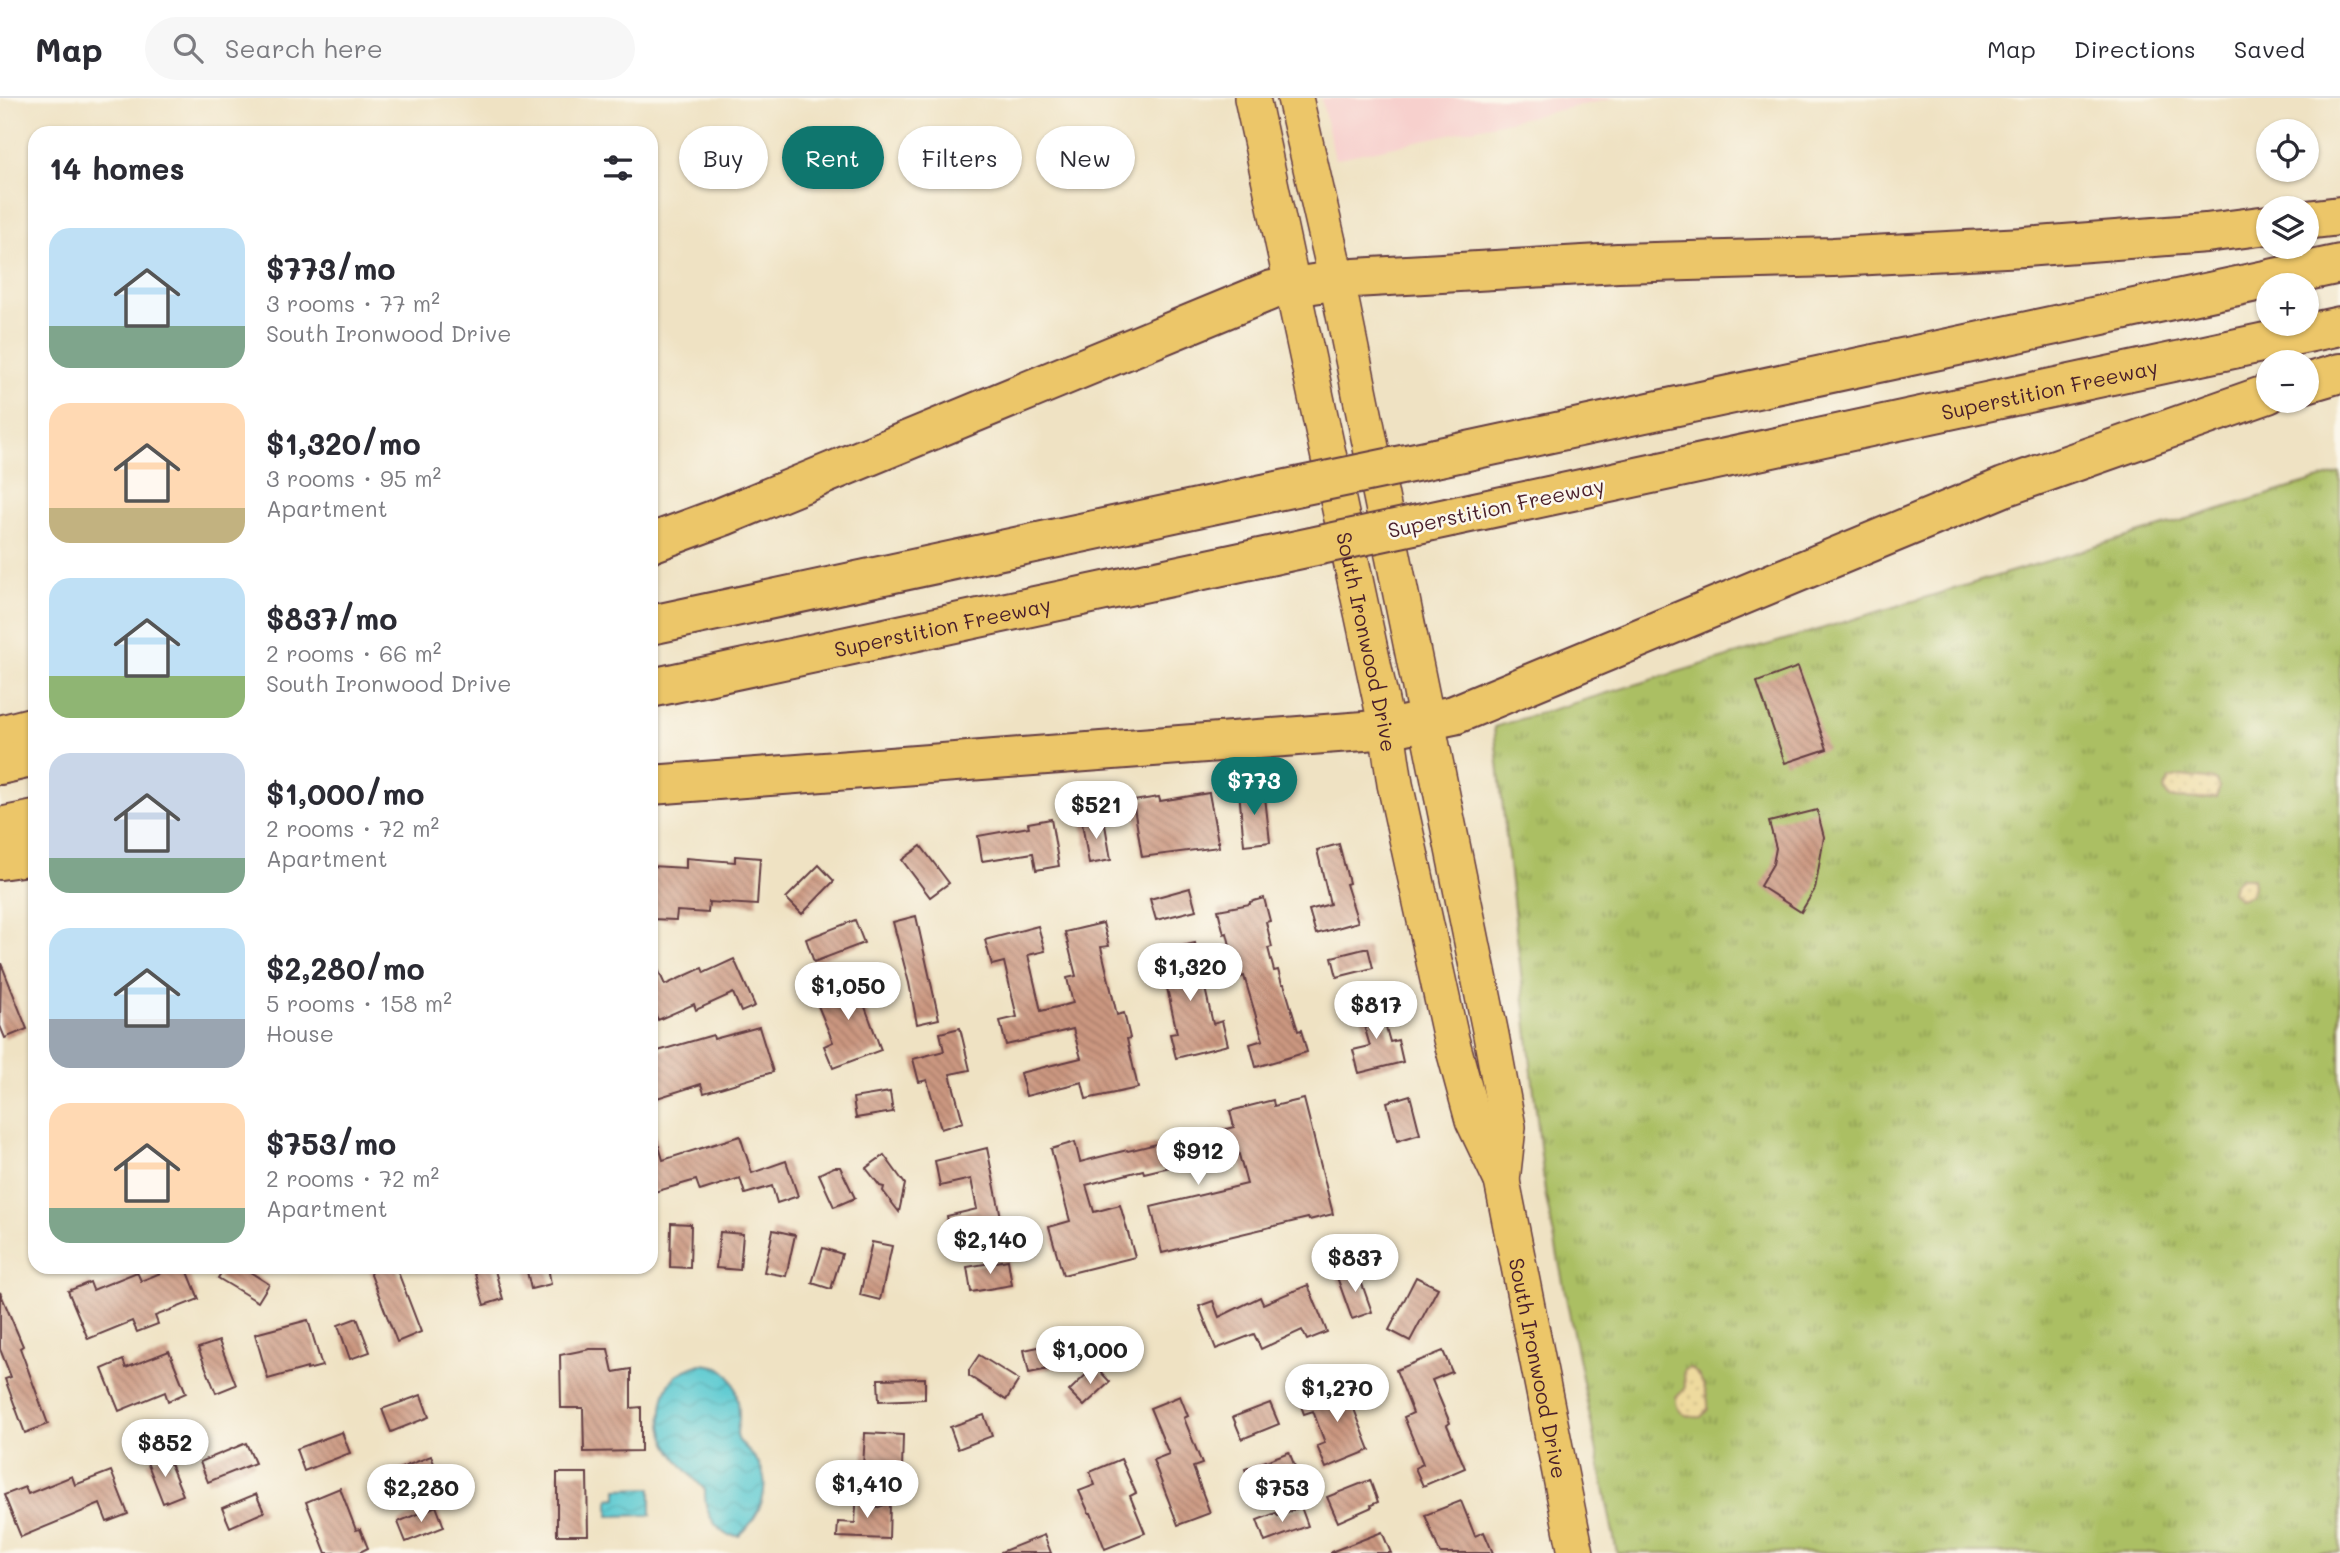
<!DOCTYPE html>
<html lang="en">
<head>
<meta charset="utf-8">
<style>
	:root { --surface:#fff; --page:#f7f7f7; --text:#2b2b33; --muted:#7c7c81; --line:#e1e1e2; --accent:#0f766e }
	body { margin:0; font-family:Mali,sans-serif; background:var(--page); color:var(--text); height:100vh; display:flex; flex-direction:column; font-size:26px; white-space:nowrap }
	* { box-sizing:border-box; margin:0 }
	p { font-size:23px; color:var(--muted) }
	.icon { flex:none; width:38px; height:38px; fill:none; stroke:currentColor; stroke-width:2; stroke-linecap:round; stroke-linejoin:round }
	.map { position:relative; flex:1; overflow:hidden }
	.sheet { position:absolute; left:28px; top:28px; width:630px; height:1148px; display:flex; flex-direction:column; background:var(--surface); border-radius:21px; box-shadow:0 2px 5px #0004 }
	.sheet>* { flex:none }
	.guide { position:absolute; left:679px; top:28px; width:665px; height:63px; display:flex; gap:14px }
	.controls { position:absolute; left:2256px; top:21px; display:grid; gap:14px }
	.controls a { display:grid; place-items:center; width:63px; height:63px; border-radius:50%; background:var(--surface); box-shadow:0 2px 5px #0004; font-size:35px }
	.price { position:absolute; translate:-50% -60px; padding:0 16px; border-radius:24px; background:#fff; color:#222; font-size:23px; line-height:46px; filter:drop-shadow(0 2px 4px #0008) }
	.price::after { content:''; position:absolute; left:50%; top:42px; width:21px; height:16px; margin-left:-10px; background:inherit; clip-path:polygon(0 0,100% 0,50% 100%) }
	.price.current { background:var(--accent); color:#fff }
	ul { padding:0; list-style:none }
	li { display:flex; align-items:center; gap:21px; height:175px; padding:0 21px }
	li span { display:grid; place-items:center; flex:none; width:196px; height:140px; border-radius:21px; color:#555 }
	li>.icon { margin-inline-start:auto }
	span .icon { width:84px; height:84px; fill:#fffc; stroke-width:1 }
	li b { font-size:30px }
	h2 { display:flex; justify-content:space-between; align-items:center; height:84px; padding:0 21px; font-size:30px }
	.pill { padding:0 24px; border-radius:32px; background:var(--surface); box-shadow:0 2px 5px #0004; font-size:24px; line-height:63px }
	.pill.current { background:var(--accent); color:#fff }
	header { display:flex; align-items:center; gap:42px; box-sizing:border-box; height:98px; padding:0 35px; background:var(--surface); border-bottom:2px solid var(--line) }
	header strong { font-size:33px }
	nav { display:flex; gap:38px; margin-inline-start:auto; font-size:24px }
	.search { width:490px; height:63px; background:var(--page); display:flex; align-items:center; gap:18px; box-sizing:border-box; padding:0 24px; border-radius:38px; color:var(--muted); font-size:26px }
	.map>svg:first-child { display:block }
	.built { fill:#f7d0cd }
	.grass { fill:url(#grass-tufts); stroke:#7a6f47; stroke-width:2 }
	.sand { fill:url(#sand-dots); stroke:#9c7c64; stroke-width:2 }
	.water { fill:url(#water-waves); stroke:#54747e; stroke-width:2 }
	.building { fill:url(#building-back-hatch) }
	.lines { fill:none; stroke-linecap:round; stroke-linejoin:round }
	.major-casing { stroke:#633c42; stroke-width:38 }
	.highway-casing { stroke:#633c42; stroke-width:42 }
	.major { stroke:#ecc669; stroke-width:35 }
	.highway { stroke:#ecc669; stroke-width:38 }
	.highway-bridge-casing { stroke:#633c42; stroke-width:42; stroke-linecap:butt }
	.highway-bridge { stroke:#ecc669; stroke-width:38 }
	.labels { text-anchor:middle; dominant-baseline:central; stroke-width:5; stroke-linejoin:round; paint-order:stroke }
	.street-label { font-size:21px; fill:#4a1f2b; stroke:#fbf7ec }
</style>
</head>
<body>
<header>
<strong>Map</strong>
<div class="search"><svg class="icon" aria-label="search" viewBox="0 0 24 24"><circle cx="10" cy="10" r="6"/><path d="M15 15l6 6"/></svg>Search here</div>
<nav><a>Map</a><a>Directions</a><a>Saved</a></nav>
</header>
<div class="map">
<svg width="2340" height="1455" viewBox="0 0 2340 1455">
	<defs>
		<pattern id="grass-tufts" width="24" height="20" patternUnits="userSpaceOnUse" patternTransform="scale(1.75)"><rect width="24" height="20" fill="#abbf63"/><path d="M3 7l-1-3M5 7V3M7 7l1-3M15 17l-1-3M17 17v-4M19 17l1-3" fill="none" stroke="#8d9b52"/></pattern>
		<pattern id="sand-dots" width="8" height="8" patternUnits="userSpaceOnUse" patternTransform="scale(1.75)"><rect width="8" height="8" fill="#eeda9e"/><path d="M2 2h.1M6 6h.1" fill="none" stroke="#cebb88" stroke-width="1.8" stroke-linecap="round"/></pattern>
		<pattern id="water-waves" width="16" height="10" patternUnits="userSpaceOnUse" patternTransform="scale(1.75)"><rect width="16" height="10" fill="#5dcad1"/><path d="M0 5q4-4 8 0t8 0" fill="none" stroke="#52adb4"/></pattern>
		<pattern id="building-back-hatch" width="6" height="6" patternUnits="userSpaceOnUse" patternTransform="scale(1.75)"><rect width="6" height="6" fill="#cb9780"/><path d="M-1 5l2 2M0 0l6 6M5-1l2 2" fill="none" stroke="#a77b69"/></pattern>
	</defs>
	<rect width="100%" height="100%" fill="#fbf7ec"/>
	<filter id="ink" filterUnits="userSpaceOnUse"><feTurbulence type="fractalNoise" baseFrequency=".0143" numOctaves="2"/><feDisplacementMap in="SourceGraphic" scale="14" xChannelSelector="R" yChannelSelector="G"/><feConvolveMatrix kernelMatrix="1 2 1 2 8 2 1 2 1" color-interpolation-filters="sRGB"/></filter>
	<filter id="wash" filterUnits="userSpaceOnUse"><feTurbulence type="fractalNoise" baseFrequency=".00686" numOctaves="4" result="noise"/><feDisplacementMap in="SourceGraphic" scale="28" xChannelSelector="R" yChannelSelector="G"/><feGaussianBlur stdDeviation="1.57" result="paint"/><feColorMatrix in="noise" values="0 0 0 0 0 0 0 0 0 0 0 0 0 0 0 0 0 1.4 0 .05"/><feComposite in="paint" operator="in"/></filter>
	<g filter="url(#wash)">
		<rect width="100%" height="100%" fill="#efe2c3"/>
		<path class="built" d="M1321 0H1615L1335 61Z"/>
		<path class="grass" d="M2340 375V1455H1617L1545 1094 1494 629Z"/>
		<g class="sand">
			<path d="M2181 678 2216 682 2220 689 2216 699 2205 701 2169 700 2164 691 2169 681Z"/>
			<path d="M2241 780H2253L2254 789 2250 798 2240 801 2232 794 2234 786Z"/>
			<path d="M1689 1270C1701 1274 1709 1298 1708 1311L1701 1319C1687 1320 1675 1315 1676 1300L1685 1290 1684 1273Z"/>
		</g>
		<g class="water">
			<path d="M701 1266C708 1267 717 1267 722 1271 737 1281 739 1304 739 1320 739 1327 735 1333 738 1341 743 1350 754 1356 759 1366 773 1390 758 1421 739 1438L727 1437C711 1426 704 1412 705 1392 691 1377 676 1363 667 1345 658 1326 660 1292 676 1278 684 1272 692 1269 701 1266Z"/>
			<path d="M651 1390V1417L609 1418V1401L617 1400V1391Z"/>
		</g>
		<g id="blocks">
			<g class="building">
				<path d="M1798 569 1827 651 1785 665 1757 584Z"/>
				<path d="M1264 690 1270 744 1244 747 1239 693Z"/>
				<path d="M1209 695 1219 749 1142 759 1133 703 1159 699 1160 703Z"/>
				<path d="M1817 712 1824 739 1815 791 1801 814 1760 788 1773 766 1776 750 1769 724Z"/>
				<path d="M1051 721 1059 768 1036 772 1033 755 982 763 978 738 1029 729 1028 725Z"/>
				<path d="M1104 721 1111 762 1089 766 1082 725Z"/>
				<path d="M1339 746 1349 785 1346 786 1358 824 1316 836 1309 812 1330 806 1317 752Z"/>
				<path d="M921 748 949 785 930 799 902 762Z"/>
				<path d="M735 758 760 760 757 807 709 804 708 815 677 813 676 822 651 821V768L686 770V760L735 764Z"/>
				<path d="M819 767 834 783 802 816 786 800Z"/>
				<path d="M1190 790 1196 812 1156 822 1150 801Z"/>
				<path d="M1264 800 1270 823 1266 824 1272 849 1268 850 1274 873 1278 872 1282 886H1284L1298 933 1301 932 1307 954 1256 969 1250 946 1263 942 1244 878 1238 880 1227 835 1224 836 1218 812 1250 806V804Z"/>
				<path d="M916 818 939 921 917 926 909 885 893 824Z"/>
				<path d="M855 822 864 845 814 864 806 841Z"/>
				<path d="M1103 825 1109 848 1101 849 1117 917 1124 915 1130 940 1127 941 1138 990 1086 1001 1082 984 1026 998 1020 975 1081 960 1073 931 1006 947 1000 923 1017 919 1004 864 992 867 985 842 1038 828 1045 853 1028 857 1041 913 1073 905 1067 880 1076 878 1065 834Z"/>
				<path d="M1195 845 1213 926 1222 923 1228 947 1176 960 1170 936 1177 935 1159 854Z"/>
				<path d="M1368 850 1373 870 1337 879 1332 859Z"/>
				<path d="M651 856 665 887 702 870 704 875 734 861 755 908 741 914 733 895 696 912 694 906 658 922 651 907Z"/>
				<path d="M1 865 27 931 5 940 0 928Z"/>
				<path d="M863 878 874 902 864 906 881 952 833 970 824 948 833 944 814 898Z"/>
				<path d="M1378 901 1390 944 1398 942 1403 964 1359 975 1353 952 1370 948 1358 907Z"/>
				<path d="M759 929 773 974 704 995 701 986 651 1002V955L713 937 714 941Z"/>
				<path d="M960 930 970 972 950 976 963 1024 941 1031 927 982 919 984 913 961 944 953 940 935Z"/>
				<path d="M890 994 893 1014 856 1020 853 1000Z"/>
				<path d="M1410 997 1420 1036 1397 1043 1387 1004Z"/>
				<path d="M1304 1001 1333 1116 1309 1122 1308 1120 1162 1155 1151 1109 1247 1086 1238 1053 1144 1075 1143 1072 1086 1087 1094 1114 1120 1107 1135 1159 1063 1177 1049 1129 1070 1123 1051 1051 1075 1044 1080 1064 1127 1052 1128 1053 1177 1041V1043L1234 1029 1230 1013 1273 1002 1274 1008Z"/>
				<path d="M651 1035H655L663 1062 740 1038 752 1075 786 1063 798 1098 777 1105 772 1088 745 1096 740 1080 700 1093 696 1082 651 1095Z"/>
				<path d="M987 1050 1003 1129 951 1140 947 1118 977 1111 971 1081 940 1088 935 1063Z"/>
				<path d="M884 1057 905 1086 899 1114 883 1093 884 1089 880 1088 866 1070Z"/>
				<path d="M834 1069H840L855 1100 834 1109 819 1076Z"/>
				<path d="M671 1125 691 1126 690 1170 670 1169Z"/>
				<path d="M773 1132 795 1137 786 1178 764 1174Z"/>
				<path d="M720 1134 743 1136 740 1172 716 1170Z"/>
				<path d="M872 1144 892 1148 880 1202 860 1197Z"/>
				<path d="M823 1150 842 1156 831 1191 812 1185Z"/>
				<path d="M1008 1162 1012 1187 971 1194 967 1169Z"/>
				<path d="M175 1169H186L199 1201 155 1218 158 1226 137 1234 132 1223 88 1241 68 1193 90 1184 93 1192 137 1174 141 1183Z"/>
				<path d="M225 1169H242L269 1186 258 1204 218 1180Z"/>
				<path d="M368 1169H396L421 1234 397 1244Z"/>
				<path d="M473 1169H494L503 1201 484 1207Z"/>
				<path d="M526 1169H548L551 1186 531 1191Z"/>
				<path d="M1357 1172 1372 1214 1352 1221 1337 1179Z"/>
				<path d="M1416 1179 1438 1190 1410 1243 1389 1232Z"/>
				<path d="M1308 1187 1327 1234 1307 1242 1302 1232 1261 1251 1254 1236 1216 1251 1199 1208 1213 1203 1219 1219 1260 1199 1263 1206Z"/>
				<path d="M0 1194 23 1248 20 1250 48 1326 25 1335 5 1281 11 1279 0 1251Z"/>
				<path d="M357 1220 370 1254 350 1261 338 1227Z"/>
				<path d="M308 1222 322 1268 307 1272V1270L268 1281 255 1236Z"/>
				<path d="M219 1243 236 1287 216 1295 198 1250Z"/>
				<path d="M1063 1244 1068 1267 1029 1275 1024 1252Z"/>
				<path d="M590 1251H608L613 1274 631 1271V1310L641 1309V1353L584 1354 583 1310H561L560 1257Z"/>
				<path d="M169 1253 186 1295 168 1303 165 1294 119 1313 102 1271 123 1262 126 1270Z"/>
				<path d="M1443 1253 1452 1274 1432 1282 1450 1325 1447 1327 1465 1370 1423 1388 1415 1370 1423 1366 1404 1319 1413 1315 1396 1272Z"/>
				<path d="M979 1257 1019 1282 1006 1302 969 1278V1272Z"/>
				<path d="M1095 1268 1110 1284 1084 1308 1069 1293Z"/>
				<path d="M925 1280V1301L879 1303 878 1281Z"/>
				<path d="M1348 1283 1356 1305 1352 1306 1370 1352 1326 1370 1317 1348 1325 1345 1313 1313 1304 1316 1299 1302Z"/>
				<path d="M421 1297 429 1319 391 1334 382 1311Z"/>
				<path d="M1180 1298 1188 1318 1184 1320 1202 1366 1193 1369 1210 1415 1178 1427 1153 1362 1169 1356 1150 1310Z"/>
				<path d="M1270 1305 1279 1326 1242 1341 1233 1319Z"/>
				<path d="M984 1317 992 1338 958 1351 950 1329Z"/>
				<path d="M342 1334 350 1355 304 1373 296 1351Z"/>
				<path d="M865 1335 903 1337 902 1372 862 1386Z"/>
				<path d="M246 1345 255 1365 208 1384 200 1364Z"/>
				<path d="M1289 1354 1298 1376 1253 1393 1245 1371Z"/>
				<path d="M166 1356 183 1397 163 1405 147 1364Z"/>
				<path d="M431 1358 439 1378 403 1391 396 1372Z"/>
				<path d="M1121 1361 1136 1395 1130 1398 1145 1435 1105 1451 1091 1415H1089L1079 1393 1095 1387 1090 1374Z"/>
				<path d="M111 1373 128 1416 107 1424 100 1406 21 1439 4 1397 25 1389 28 1396 72 1378 75 1387Z"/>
				<path d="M557 1375H587L588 1437H557Z"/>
				<path d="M858 1377 871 1412 890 1405 889 1441 837 1439 838 1424 855 1425Z"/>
				<path d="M1370 1382 1378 1404 1371 1407 1372 1409 1338 1424 1327 1399Z"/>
				<path d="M340 1390 356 1432 360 1431 368 1450 358 1455H326L306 1404Z"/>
				<path d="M256 1396 264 1414 230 1429 222 1410Z"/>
				<path d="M1461 1403 1475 1438 1484 1434 1493 1455H1440L1425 1417Z"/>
				<path d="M436 1408 444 1429 406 1444 398 1424Z"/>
				<path d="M1301 1409 1308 1428 1265 1444 1257 1422 1276 1415 1278 1418Z"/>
				<path d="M1382 1434 1391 1455H1331V1454Z"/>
				<path d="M1044 1437 1051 1455H1001V1454Z"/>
			</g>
		</g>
	</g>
	<g filter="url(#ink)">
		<use href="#blocks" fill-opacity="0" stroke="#633c42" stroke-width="2"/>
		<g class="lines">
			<g class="major-casing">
				<g id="major">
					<path id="s1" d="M1252 0 1387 631 1395 686 1451 941 1473 1022 1502 1083 1576 1455"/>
					<path d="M1295 0 1337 183 1491 937 1508 1029 1502 1083"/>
				</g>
			</g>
			<g class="highway-casing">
				<g id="highway">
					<path d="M2306 122 2340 118"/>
					<path d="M2306 285 2340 275"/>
					<path d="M1435 360 2340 166"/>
					<path id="s2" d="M1451 419 2340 228"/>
					<path d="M651 445 724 418 1272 192 1354 180 1618 165 1833 159 2024 149 2206 135 2268 127"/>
					<path d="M651 527 1272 394"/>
					<path id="s3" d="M651 590 1283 455"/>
					<path d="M0 637 35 628"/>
					<path d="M0 667 35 659"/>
					<path d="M651 687 1364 633 1387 631 1454 617 2004 389 2268 296"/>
					<path d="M0 729 35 722"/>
					<path d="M0 762 35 757"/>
				</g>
			</g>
			<use href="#major" class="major"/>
			<use href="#highway" class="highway"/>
			<g class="highway-bridge-casing">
				<g id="highway-bridge">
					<path d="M1272 394 1435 360"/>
					<path d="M1283 455 1451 419"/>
				</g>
			</g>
			<use href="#highway-bridge" class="highway-bridge"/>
		</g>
	</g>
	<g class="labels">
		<g class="street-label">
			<text stroke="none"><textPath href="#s2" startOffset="612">Superstition Freeway</textPath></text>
			<text transform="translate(1496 409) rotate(-12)">Superstition Freeway</text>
			<text stroke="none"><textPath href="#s3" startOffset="298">Superstition Freeway</textPath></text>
			<text stroke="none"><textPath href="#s1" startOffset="556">South Ironwood Drive</textPath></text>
			<text stroke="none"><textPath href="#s1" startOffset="1304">South Ironwood Drive</textPath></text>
		</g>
	</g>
</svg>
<div class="controls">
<a><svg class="icon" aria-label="locate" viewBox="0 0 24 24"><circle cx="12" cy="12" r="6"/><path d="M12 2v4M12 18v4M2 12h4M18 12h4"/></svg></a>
<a><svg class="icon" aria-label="layers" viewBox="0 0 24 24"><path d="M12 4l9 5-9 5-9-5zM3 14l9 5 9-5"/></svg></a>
<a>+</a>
<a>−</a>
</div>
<b class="price current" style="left:1254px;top:719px">$773</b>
<b class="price" style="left:1096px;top:743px">$521</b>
<b class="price" style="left:1190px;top:905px">$1,320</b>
<b class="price" style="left:848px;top:924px">$1,050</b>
<b class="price" style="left:1376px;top:943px">$817</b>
<b class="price" style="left:1198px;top:1089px">$912</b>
<b class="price" style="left:990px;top:1178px">$2,140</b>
<b class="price" style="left:1355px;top:1196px">$837</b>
<b class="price" style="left:1090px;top:1288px">$1,000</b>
<b class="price" style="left:1337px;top:1326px">$1,270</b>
<b class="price" style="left:165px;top:1381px">$852</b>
<b class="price" style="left:867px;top:1422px">$1,410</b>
<b class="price" style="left:421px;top:1426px">$2,280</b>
<b class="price" style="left:1282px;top:1426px">$753</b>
<div class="guide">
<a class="pill">Buy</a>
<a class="pill current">Rent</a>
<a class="pill">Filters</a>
<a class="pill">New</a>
</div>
<section class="sheet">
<h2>14 homes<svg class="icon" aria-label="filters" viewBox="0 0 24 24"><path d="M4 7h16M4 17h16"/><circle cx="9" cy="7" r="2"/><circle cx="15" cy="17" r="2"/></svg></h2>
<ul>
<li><span style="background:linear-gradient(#bfe0f5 70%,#7fa58c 0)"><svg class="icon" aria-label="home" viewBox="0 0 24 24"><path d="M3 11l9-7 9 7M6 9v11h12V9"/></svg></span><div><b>$773/mo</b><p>3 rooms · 77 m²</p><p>South Ironwood Drive</p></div></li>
<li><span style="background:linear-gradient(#ffd9b3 75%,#c2b280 0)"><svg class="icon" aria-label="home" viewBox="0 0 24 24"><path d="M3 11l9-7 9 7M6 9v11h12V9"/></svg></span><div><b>$1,320/mo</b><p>3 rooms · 95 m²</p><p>Apartment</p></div></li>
<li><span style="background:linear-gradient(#bfe0f5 70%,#8fb573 0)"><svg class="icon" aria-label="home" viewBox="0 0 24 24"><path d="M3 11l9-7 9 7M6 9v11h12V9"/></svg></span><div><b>$837/mo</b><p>2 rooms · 66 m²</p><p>South Ironwood Drive</p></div></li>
<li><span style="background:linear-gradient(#c9d6e8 75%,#7fa58c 0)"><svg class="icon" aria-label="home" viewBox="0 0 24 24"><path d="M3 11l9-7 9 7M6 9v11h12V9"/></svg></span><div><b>$1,000/mo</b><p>2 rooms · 72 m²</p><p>Apartment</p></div></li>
<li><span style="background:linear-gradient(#bfe0f5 65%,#9aa5b1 0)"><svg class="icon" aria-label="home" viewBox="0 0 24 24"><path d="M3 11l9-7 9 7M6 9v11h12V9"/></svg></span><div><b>$2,280/mo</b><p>5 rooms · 158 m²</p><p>House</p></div></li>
<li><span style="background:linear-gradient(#ffd9b3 75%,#7fa58c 0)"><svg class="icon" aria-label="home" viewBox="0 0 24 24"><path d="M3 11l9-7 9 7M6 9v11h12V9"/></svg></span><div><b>$753/mo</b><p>2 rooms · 72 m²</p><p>Apartment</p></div></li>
</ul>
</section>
</div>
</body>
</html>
